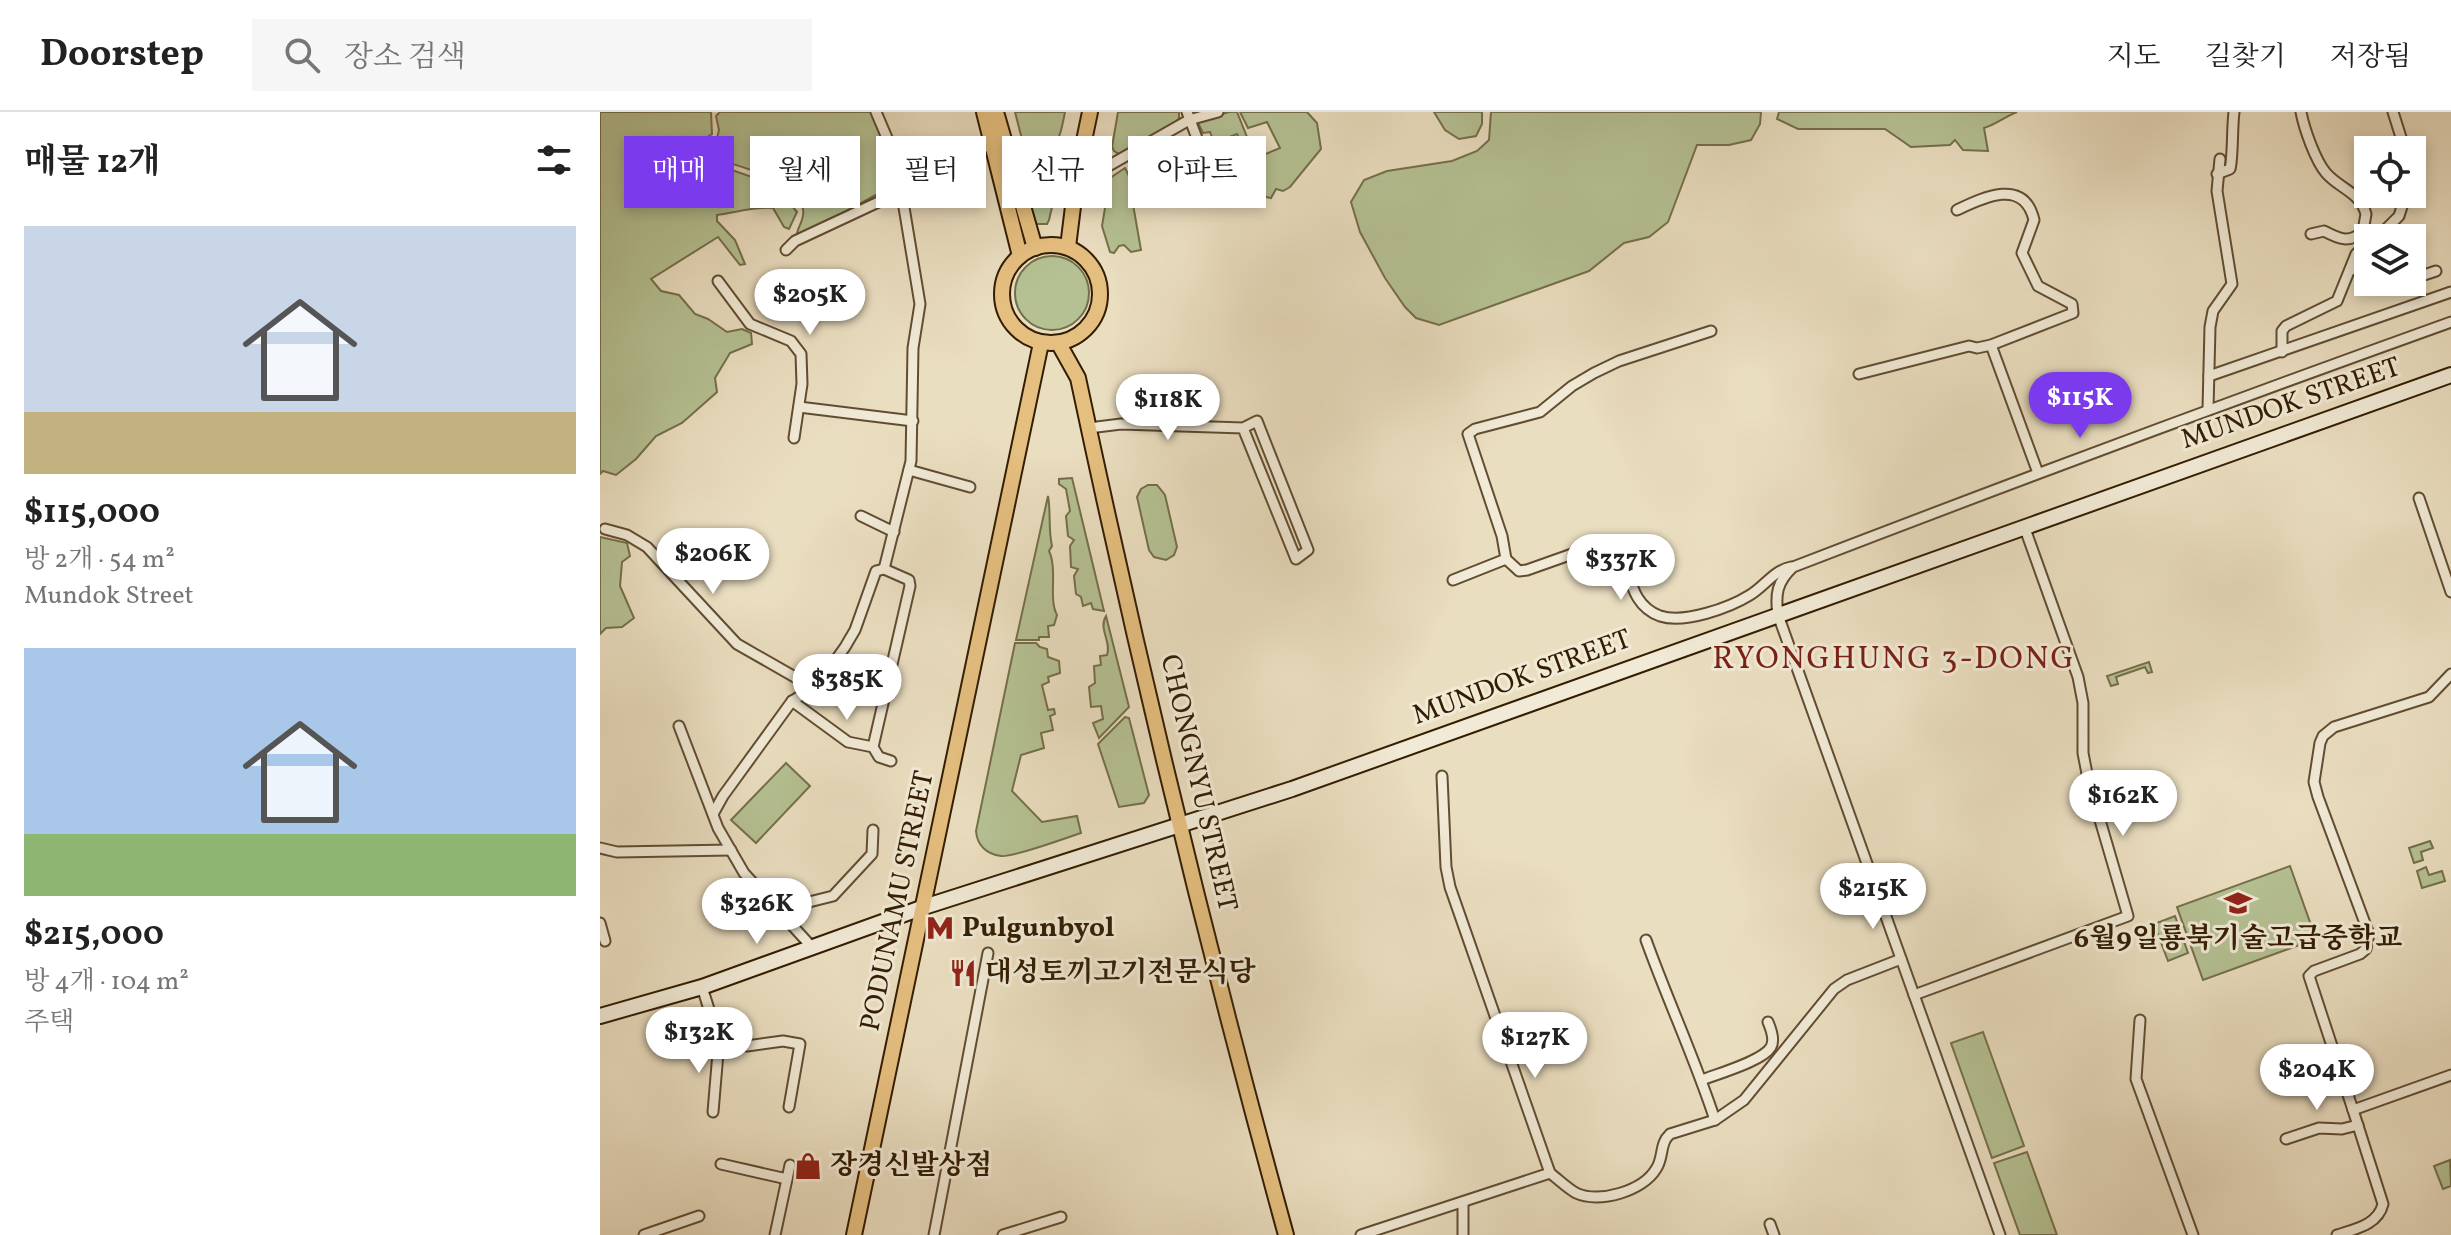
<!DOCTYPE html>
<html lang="ko">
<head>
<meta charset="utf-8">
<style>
	:root { --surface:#fff; --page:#f6f6f6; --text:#222; --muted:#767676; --line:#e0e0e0; --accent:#7c3aed }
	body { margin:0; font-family:Vollkorn,"Noto Serif KR",serif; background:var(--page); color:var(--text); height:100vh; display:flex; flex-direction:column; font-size:30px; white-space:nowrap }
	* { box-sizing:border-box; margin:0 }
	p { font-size:26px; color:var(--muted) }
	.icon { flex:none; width:44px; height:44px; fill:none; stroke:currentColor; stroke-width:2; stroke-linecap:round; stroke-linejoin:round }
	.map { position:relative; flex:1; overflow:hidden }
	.details { display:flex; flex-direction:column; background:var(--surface); width:600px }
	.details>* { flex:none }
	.hud { position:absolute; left:24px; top:24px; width:760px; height:72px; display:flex; gap:16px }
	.buttons { position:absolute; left:1754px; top:24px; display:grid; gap:16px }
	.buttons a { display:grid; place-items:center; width:72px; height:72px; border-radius:0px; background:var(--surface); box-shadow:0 4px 12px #0003; font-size:40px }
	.price { position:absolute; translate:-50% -68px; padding:0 18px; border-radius:28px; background:#fff; color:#222; font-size:26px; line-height:52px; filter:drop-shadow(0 2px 4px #0008) }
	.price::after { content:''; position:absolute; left:50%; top:48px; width:24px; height:18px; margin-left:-12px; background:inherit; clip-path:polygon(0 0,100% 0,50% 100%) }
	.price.current { background:var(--accent); color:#fff }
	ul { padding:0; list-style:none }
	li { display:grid; align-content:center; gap:16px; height:424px; padding:0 24px }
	li span { display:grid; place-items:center; height:248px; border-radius:0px; color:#555 }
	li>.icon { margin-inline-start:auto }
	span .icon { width:144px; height:144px; fill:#fffc; stroke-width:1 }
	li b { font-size:34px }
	h2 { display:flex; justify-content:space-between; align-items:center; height:96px; padding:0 24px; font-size:34px }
	.chip { padding:0 28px; border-radius:0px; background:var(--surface); box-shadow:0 4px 12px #0003; font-size:28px; line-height:72px }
	.chip.current { background:var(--accent); color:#fff }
	header { display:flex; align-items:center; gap:48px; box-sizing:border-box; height:112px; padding:0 40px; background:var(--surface); border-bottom:2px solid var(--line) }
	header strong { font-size:38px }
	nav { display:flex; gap:44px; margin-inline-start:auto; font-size:28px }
	.search { width:560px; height:72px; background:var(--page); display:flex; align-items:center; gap:20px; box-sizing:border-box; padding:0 28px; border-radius:0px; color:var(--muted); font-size:30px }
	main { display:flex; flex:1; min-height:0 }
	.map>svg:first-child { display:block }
	.green { fill:#b5c193; stroke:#746f4a; stroke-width:2 }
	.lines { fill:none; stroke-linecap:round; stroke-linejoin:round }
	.minor-casing { stroke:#614d32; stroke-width:13 }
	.secondary-casing { stroke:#331d02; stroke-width:18 }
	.primary-casing { stroke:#331d02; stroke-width:18 }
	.minor { stroke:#f1ead6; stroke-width:9 }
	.secondary { stroke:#f1ead6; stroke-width:14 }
	.primary { stroke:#e5bf80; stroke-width:14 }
	.labels { text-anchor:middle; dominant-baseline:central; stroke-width:6; stroke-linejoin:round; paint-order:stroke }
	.street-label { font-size:28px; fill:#331d02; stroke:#f1ead6 }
	.poi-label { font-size:28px; font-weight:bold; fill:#331d02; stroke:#f1ead6; text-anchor:start }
	.quarter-label { font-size:32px; letter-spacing:2px; fill:#7a1f14; stroke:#f1ead6 }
</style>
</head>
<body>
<header>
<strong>Doorstep</strong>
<div class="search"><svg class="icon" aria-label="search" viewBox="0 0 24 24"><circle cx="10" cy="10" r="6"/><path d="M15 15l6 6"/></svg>장소 검색</div>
<nav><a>지도</a><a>길찾기</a><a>저장됨</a></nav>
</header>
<main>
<section class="details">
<h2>매물 12개<svg class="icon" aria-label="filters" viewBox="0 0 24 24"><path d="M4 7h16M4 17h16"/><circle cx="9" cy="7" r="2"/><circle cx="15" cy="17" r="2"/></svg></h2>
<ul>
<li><span style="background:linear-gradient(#c9d6e8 75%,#c2b280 0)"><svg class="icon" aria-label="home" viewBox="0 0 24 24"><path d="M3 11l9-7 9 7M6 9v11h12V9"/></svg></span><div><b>$115,000</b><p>방 2개 · 54 m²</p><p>Mundok Street</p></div></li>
<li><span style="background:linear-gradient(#a9c7e8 75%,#8fb573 0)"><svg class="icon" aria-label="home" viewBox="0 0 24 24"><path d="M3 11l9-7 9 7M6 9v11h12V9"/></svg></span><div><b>$215,000</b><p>방 4개 · 104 m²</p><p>주택</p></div></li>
</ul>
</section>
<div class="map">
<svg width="1851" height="1123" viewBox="0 0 1851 1123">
	<rect width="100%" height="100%" fill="#eadec0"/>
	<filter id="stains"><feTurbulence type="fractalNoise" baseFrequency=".0025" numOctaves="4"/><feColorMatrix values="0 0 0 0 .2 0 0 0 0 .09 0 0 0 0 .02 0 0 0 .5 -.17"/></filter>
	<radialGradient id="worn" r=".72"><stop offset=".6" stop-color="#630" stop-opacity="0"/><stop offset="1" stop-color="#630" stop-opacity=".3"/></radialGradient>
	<g class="green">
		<path d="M0 0H111L112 22 92 35V44L169 71 180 79 197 100 189 117 184 115 173 96C159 94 133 101 117 103V109L135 128 145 152 140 153 118 125 51 167 61 179 79 183 95 202 108 207 127 220 142 217 151 221 152 232 130 241 115 266 117 280 82 311 56 324 36 347 16 363 3 359 0 362Z"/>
		<path d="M120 0H272C282 22 297 50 292 74L207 121H197C199 113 205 106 203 97 195 62 123 52 96 40L97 37 117 26 119 18 116 4Z"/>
		<path d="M415 0H465C460 26 456 49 424 35Z"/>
		<path d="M518 0H579V6L572 15 521 43 514 39 512 35Z"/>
		<path d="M629 0H637L649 30 642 33 637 22 629 25 633 37 619 43 610 20 603 21 597 9Z"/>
		<path d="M640 0H707L717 11 721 37 690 75 683 79 676 77 671 86 657 83 643 64 629 66 621 48 635 42 640 52 648 49 644 39 651 36 656 46 680 36 667 10 648 16Z"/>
		<path d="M834 0H882V12L876 24 859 27 845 18Z"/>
		<path d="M891 0H1161L1160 12 1151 28 1129 33H1097L1068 110 1049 125 1024 131 989 159 839 213 816 206 805 195 785 166 760 120 751 90 764 68 787 59 852 49 877 39 889 28Z"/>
		<path d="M1179 0H1417C1404 5 1397 12 1384 16L1388 39 1363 38 1355 28 1350 33 1311 35 1285 17H1198L1177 7Z"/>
		<path d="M576 25 589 29 608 71 580 74 563 63 531 81 541 138 531 140 524 133 519 134 514 141 510 140 502 114 510 66 525 56 531 68 549 60 543 45Z"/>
		<path d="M460 42 464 45 449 108 447 112H435L418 51 445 52Z"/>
		<circle cx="452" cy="181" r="37"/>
		<path d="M472 366 504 499 493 497 491 491 483 494 481 485 476 482 474 464 478 457 471 455 470 434 474 428 468 424 466 404 470 399 466 377 459 372V367Z"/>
		<path d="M548 373H557L565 383 577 435 574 443 566 448 554 445 549 438 537 385 541 377Z"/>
		<path d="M448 384C451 400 448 416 452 434L449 439C458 458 448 487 457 503L454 513 448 514 449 525H439V528H416Z"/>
		<path d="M0 425 27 431 30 444 22 450 20 474 34 506 22 515 6 516 0 522Z"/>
		<path d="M506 504 529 595 499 626 493 611 503 607 501 594 491 595 489 575 495 571 494 554 501 553 500 544 507 543C512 530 498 517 506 504Z"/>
		<path d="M415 531H436L440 535 447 537 448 545 459 549 460 561 448 565 449 570 442 573 448 598 454 597 455 602 450 604 453 618 441 621 444 636 421 643 412 679 442 710 477 704 481 721C466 726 412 746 401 744 386 742 377 733 376 719Z"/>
		<path d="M1549 550 1552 560 1548 561 1545 555 1516 565 1518 572 1511 574 1507 564Z"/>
		<path d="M525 605 529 606 549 683 544 691 519 695 498 632Z"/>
		<path d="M186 651 210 674 156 731 131 708Z"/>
		<path d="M1830 729 1833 736 1821 740 1823 748 1814 751 1809 736Z"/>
		<path d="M1690 754 1716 827 1603 868 1577 795Z"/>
		<path d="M1826 755 1829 763 1842 759 1845 769 1822 776 1817 759Z"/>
		<path d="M1575 804 1588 841 1568 849 1554 812Z"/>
		<path d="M1383 920 1424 1034 1392 1046 1351 931Z"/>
		<path d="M1427 1040 1457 1123H1420L1394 1051Z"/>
		<path d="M1850 1048 1851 1074 1843 1077 1834 1054Z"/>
	</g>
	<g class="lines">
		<g class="minor-casing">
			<g id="minor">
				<path d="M276 0 296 47 320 192 313 236 311 349 284 457"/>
				<path d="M587 0 611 63"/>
				<path d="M1701 0C1704 16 1715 48 1726 61 1740 77 1760 80 1766 102L1763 119C1750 132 1739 127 1724 119L1711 122"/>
				<path d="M1793 0 1805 38"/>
				<path d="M477 62 503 57 589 8 618 0"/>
				<path d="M1617 62 1630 57C1633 47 1632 14 1634 0"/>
				<path d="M1777 126 1799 104 1806 82"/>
				<path d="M186 138 195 129 302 79 392 31"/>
				<path d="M1751 156 1768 163"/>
				<path d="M1812 167 1836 159"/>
				<path d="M118 169 150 212 191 229 201 242 202 272 194 326"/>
				<path d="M1789 170H1805"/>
				<path d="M1391 233 1438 361"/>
				<path d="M1682 240V219L1686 214 1737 189 1756 142 1768 131"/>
				<path d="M1259 262 1369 234 1377 236 1391 233 1473 201 1472 192 1438 174 1422 141 1434 108C1424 65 1382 86 1357 98"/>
				<path d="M1609 264 1851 180"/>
				<path d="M199 295 313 309"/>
				<path d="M1608 297 1610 215 1613 199 1632 172 1617 79 1620 47"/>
				<path d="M489 316 521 312 643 316 657 309 708 438 696 447 643 316"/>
				<path d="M309 358 370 375"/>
				<path d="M1819 386 1851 480"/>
				<path d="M261 404 294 420"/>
				<path d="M5 417 27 423 47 435 137 532 214 576"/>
				<path d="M906 447 902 424 868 322 875 317 940 300 972 274 994 261 1019 249 1111 219"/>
				<path d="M853 468 906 447 919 459 927 458 1009 429C1033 442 1022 490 1060 504 1084 512 1129 496 1150 483 1165 474 1173 459 1191 455"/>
				<path d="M192 589 248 630 273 635 279 645 291 649"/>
				<path d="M79 614 118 716 144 761 211 834"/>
				<path d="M113 702 123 684 192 589 218 573 245 535 255 518 276 459 284 457 309 468 310 474 273 635"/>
				<path d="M0 736 17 740 131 738"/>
				<path d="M189 810 209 790 233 784 272 742 273 718"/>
				<path d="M0 811 5 829"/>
				<path d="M1046 828C1068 889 1095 947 1115 1008"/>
				<path d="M102 875 119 929 147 934 183 929 200 932 189 995"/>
				<path d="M1314 883 1528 804 1488 667 1483 641V591L1478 565 1424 414"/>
				<path d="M1540 908 1536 967 1593 1123"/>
				<path d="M1102 968C1117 962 1163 949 1171 935 1175 928 1171 917 1168 910"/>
				<path d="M1753 998 1709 864 1714 859 1760 842 1766 837 1769 822 1718 685 1714 670 1720 631 1723 624 1734 615 1829 585 1851 562"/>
				<path d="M113 1000 119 929"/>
				<path d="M1686 1027 1719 1016 1742 1017 1758 1013"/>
				<path d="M121 1052 187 1067"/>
				<path d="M950 1061C958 1067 967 1076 976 1081 999 1092 1043 1079 1056 1057 1064 1046 1059 1032 1070 1022L1115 1008 1144 988 1234 877 1247 868 1301 847"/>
				<path d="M863 1090V1123"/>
				<path d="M1170 1112 1174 1123"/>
				<path d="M44 1123 99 1104"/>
				<path d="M175 1123 190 1053"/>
				<path d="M334 1123 388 841"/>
				<path d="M403 1123 461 1105"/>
				<path d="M761 1123 950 1061 850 775 846 755 842 664"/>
				<path d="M1400 1123 1178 503C1175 482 1177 470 1193 455 1411 371 1631 289 1851 210"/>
				<path d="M1737 1123C1755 1117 1778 1113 1783 1092L1753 998 1851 963"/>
			</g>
		</g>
		<g class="secondary-casing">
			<path id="secondary" d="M0 904 102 875 324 795 692 677 1851 263"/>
		</g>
		<g class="primary-casing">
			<g id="primary">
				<path d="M384 0 420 144"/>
				<path d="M396 0 435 136"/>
				<circle cx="451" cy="182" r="49"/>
				<path d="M468 135 477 62 490 0"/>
				<path d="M459 232 478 266C539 554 608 840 686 1123"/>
				<path d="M254 1123 441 231"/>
			</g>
		</g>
		<use href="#minor" class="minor"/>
		<use href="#secondary" class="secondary"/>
		<use href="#primary" class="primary"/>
	</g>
	<defs>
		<g id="school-bare" transform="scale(2.16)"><path d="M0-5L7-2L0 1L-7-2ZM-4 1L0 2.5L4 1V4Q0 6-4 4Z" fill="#8f2418" stroke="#f1ead6" stroke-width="2.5" paint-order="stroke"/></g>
		<g id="metro-bare" transform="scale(2.16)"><path d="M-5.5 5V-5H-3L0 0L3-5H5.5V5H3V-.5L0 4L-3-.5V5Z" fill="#8f2418" stroke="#f1ead6" stroke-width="2.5" paint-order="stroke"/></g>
		<g id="restaurant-bare" transform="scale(2.16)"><path d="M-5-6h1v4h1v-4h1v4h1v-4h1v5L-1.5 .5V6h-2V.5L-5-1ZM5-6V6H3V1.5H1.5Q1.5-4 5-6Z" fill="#8f2418" stroke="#f1ead6" stroke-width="2.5" paint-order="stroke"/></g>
		<g id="shop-bare" transform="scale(2.16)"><path d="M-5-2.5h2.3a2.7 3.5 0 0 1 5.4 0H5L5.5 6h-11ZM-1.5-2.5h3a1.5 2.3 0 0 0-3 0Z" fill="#8f2418" stroke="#f1ead6" stroke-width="2.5" paint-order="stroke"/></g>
	</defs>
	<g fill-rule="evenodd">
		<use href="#school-bare" x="1638" y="791"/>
		<use href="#metro-bare" x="340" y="816"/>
		<use href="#restaurant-bare" x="363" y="861"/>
		<use href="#shop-bare" x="208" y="1054"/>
	</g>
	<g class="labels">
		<g class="street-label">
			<text transform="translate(1691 292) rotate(-19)">MUNDOK STREET</text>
			<text transform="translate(922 566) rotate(-20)">MUNDOK STREET</text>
			<text transform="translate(598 671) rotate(77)">CHONGNYU STREET</text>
			<text transform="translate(298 789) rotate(-78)">PODUNAMU STREET</text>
		</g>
		<g class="poi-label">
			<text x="362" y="816">Pulgunbyol</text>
			<text x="1638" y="827" text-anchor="middle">6월9일룡북기술고급중학교</text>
			<text x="385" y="861">대성토끼고기전문식당</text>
			<text x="230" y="1054">장경신발상점</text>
		</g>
		<g class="quarter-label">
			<text x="1294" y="548">RYONGHUNG 3-DONG</text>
		</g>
	</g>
	<rect width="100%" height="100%" filter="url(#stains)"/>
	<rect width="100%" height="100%" fill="url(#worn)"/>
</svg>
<div class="buttons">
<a><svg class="icon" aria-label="locate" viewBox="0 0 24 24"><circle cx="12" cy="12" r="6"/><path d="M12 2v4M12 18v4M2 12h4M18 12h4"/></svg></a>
<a><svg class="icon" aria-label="layers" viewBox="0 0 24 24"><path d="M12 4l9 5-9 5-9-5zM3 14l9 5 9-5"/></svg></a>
</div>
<b class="price" style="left:210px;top:225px">$205K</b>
<b class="price current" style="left:1480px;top:328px">$115K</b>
<b class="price" style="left:568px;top:330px">$118K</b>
<b class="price" style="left:113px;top:484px">$206K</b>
<b class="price" style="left:1021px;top:490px">$337K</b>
<b class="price" style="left:247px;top:610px">$385K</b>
<b class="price" style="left:1523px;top:726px">$162K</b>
<b class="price" style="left:1273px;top:819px">$215K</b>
<b class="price" style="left:157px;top:834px">$326K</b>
<b class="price" style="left:99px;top:963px">$132K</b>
<b class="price" style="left:935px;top:968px">$127K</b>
<b class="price" style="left:1717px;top:1000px">$204K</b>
<div class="hud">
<a class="chip current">매매</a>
<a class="chip">월세</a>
<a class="chip">필터</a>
<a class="chip">신규</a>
<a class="chip">아파트</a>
</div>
</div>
</main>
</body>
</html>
